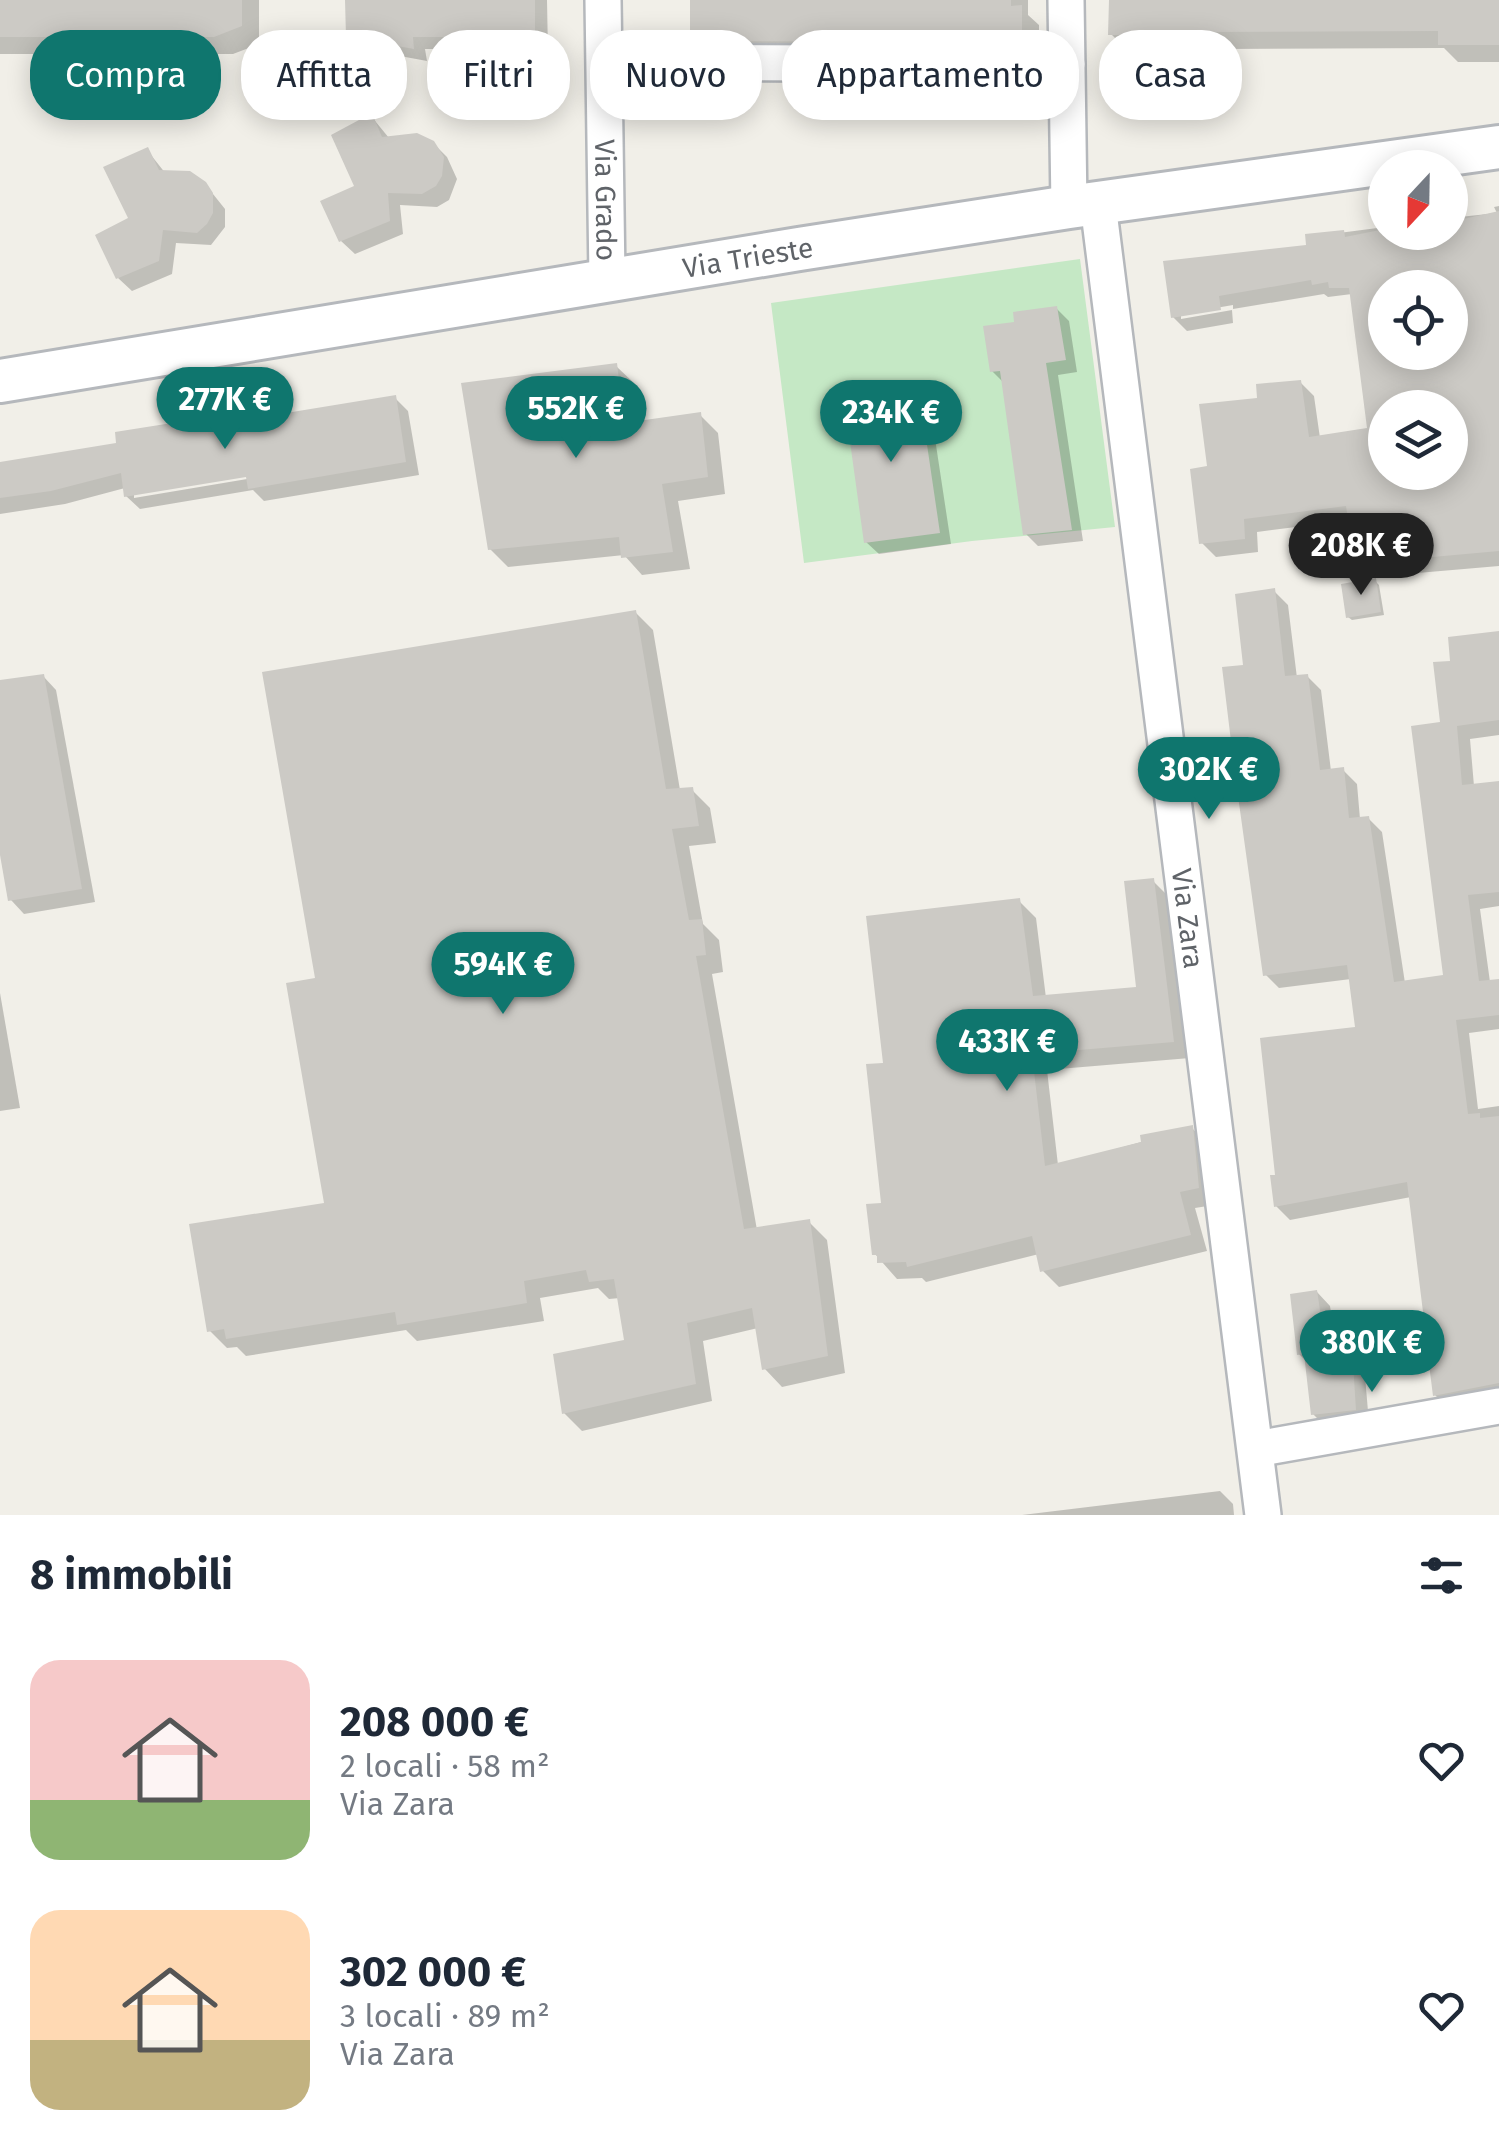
<!DOCTYPE html>
<html lang="it">
<head>
<meta charset="utf-8">
<style>
	:root { --surface:#fff; --page:#f6f6f7; --text:#1f2937; --muted:#747a83; --accent:#0f766e }
	body { margin:0; font-family:"Fira Sans",sans-serif; background:var(--page); color:var(--text); height:100vh; display:flex; flex-direction:column; font-size:38px; white-space:nowrap }
	* { box-sizing:border-box; margin:0 }
	p { font-size:32px; color:var(--muted) }
	.icon { flex:none; width:55px; height:55px; fill:none; stroke:currentColor; stroke-width:2; stroke-linecap:round; stroke-linejoin:round }
	.map { position:relative; height:1515px; overflow:hidden }
	.side { display:flex; flex-direction:column; background:var(--surface); flex:1 }
	.side>* { flex:none }
	.banner { position:absolute; left:30px; top:30px; width:1440px; height:90px; display:flex; gap:20px }
	.needle { width:65px; rotate:202deg }
	.buttons { position:absolute; left:1368px; top:150px; display:grid; gap:20px }
	.buttons a { display:grid; place-items:center; width:100px; height:100px; border-radius:50%; background:var(--surface); box-shadow:0 5px 25px #0003; font-size:50px }
	.price { position:absolute; translate:-50% -85px; padding:0 22px; border-radius:35px; background:var(--accent); color:#fff; font-size:32px; line-height:65px; filter:drop-shadow(0 2px 5px #0008) }
	.price::after { content:''; position:absolute; left:50%; top:60px; width:30px; height:22px; margin-left:-15px; background:inherit; clip-path:polygon(0 0,100% 0,50% 100%) }
	.price.selected { background:#222; color:#fff }
	ul { padding:0; list-style:none }
	li { display:flex; align-items:center; gap:30px; height:250px; padding:0 30px }
	li span { display:grid; place-items:center; flex:none; width:280px; height:200px; border-radius:30px; color:#555 }
	li>.icon { margin-inline-start:auto }
	span .icon { width:120px; height:120px; fill:#fffc; stroke-width:1 }
	li b { font-size:42px }
	h2 { display:flex; justify-content:space-between; align-items:center; height:120px; padding:0 30px; font-size:42px }
	.pill { padding:0 35px; border-radius:40px; background:var(--surface); box-shadow:0 5px 25px #0003; font-size:35px; line-height:90px }
	.pill.selected { background:var(--accent); color:#fff }
	.map>svg:first-child { display:block }
	.green { fill:#c5e8c5 }
	.shadow { fill:#0003; fill-rule:evenodd }
	.building { fill:#cccac5; fill-rule:evenodd }
	.lines { fill:none; stroke-linecap:round; stroke-linejoin:round }
	.minor-casing { stroke:#b5b8bc; stroke-width:40 }
	.tertiary-casing { stroke:#b5b8bc; stroke-width:48 }
	.minor { stroke:#fff; stroke-width:35 }
	.tertiary { stroke:#fff; stroke-width:42 }
	.labels { text-anchor:middle; dominant-baseline:central; stroke-width:8; stroke-linejoin:round; paint-order:stroke }
	.street-label { font-size:28px; fill:#5f6368; stroke:#fff }
</style>
</head>
<body>
<div class="map">
<svg width="1499" height="1515" viewBox="0 0 1499 1515">
	<rect width="100%" height="100%" fill="#f1efe8"/>
	<path class="green" d="M1080 259 1115 527 972 541 804 563 771 303Z"/>
	<g class="shadow">
		<path d="M0 0H259V44L233 54H0Z"/>
		<path d="M348 0H547L548 53 493 56 486 49H425L427 61 362 49 348 36Z"/>
		<path d="M692 0H1028V15L1039 25V59L711 49 693 31Z"/>
		<path d="M1112 0H1499V62H1458L1444 48 1217 49 1218 59 1148 60 1140 52H1129L1111 34Z"/>
		<path d="M371 116 389 138 433 143 447 157 457 179 449 200 437 207 400 205 403 234 355 254 341 241 358 187Z"/>
		<path d="M147 150 166 174 205 184 225 209V227L211 245 176 243 172 274 132 291 118 278Z"/>
		<path d="M1499 206V566L1371 577 1379 585 1384 615 1352 620 1348 617 1375 581 1357 563 1351 520 1257 532 1258 552 1216 557 1202 543 1210 468 1300 382 1314 396 1320 438 1369 431 1352 294 1328 297 1324 294 1233 309V305L1181 314V319L1232 310 1233 323 1187 331 1173 317 1309 247 1308 237 1385 227V232H1450V218L1497 213 1494 207ZM1385 288H1450V352H1385ZM1385 408H1450V472H1385Z"/>
		<path d="M1056 308 1069 321 1077 372 1058 375 1083 541 1038 546 1026 534 1004 383 992 371 1017 324Z"/>
		<path d="M616 366 635 384 639 423 700 415 718 433 725 494 678 501 690 569 642 575 624 555 508 567 490 549Z"/>
		<path d="M889 386 902 402 919 399 931 412 951 544 879 554 866 542Z"/>
		<path d="M395 398 408 411 419 475 264 501 253 490 140 509 126 496 125 488 65 504 0 514V464L119 445 210 420 216 427ZM258 472 259 477 134 498V493Z"/>
		<path d="M1274 591 1288 605 1297 678 1307 676 1321 690 1331 771 1343 770 1357 784 1360 819 1368 818 1382 832 1405 983 1446 978 1443 725 1453 663 1499 634V735L1470 739 1474 786 1499 783V906L1480 909 1490 982 1499 981V1029L1469 1033 1478 1109 1499 1106V1398L1449 1409 1435 1395 1432 1370 1365 1376 1369 1423 1327 1428 1313 1414 1307 1362 1299 1354 1317 1292 1330 1306 1333 1325 1426 1314 1411 1197 1290 1220 1276 1206 1278 1177 1357 1029 1351 979 1279 988 1265 974 1241 801 1235 796 1246 667Z"/>
		<path d="M635 612 653 630 680 790H692L710 808 716 843 689 846 703 924 719 940 723 972 712 974 757 1230 809 1222 827 1240 845 1373 782 1387 765 1369 758 1328 703 1341 712 1401 582 1431 564 1413 626 1342 620 1298 609 1299 598 1288 540 1298 544 1321 417 1341 406 1330 246 1356 237 1347 227 1348 210 1331 327 1205 318 980Z"/>
		<path d="M43 676 56 690 95 902 24 914 11 900 0 842V683Z"/>
		<path d="M1153 881 1170 898 1190 1058 1047 1070 1058 1165 1192 1128 1208 1145 1214 1205 1195 1208 1207 1251 1059 1287 1042 1270 1039 1254 926 1282 922 1278 897 1279 875 1254 884 1205 886 1066 1019 901 1036 918 1046 998 1138 989Z"/>
		<path d="M0 993 20 1108 0 1111Z"/>
		<path d="M1220 1491 1233 1504 1234 1515H1022Z"/>
	</g>
	<g class="building">
		<path d="M0 0H242V26L214 37H0Z"/>
		<path d="M345 0H535V40L476 43V37H413L414 49 346 37Z"/>
		<path d="M690 0H1011V6L1022 5V42L706 41 690 32Z"/>
		<path d="M1109 0H1499V45H1438V31L1200 32 1201 42 1128 43 1127 35H1108Z"/>
		<path d="M372 113 382 137 417 133 434 141 444 157 442 176 436 186 422 194 388 193 390 221 339 242 320 201 354 186 331 135Z"/>
		<path d="M148 147 159 170 190 171 206 182 213 193V213L207 224 197 233 163 230 159 261 116 279 95 235 128 218 103 167Z"/>
		<path d="M1499 211V551L1355 564 1346 506 1244 519 1245 539 1199 544 1190 469 1207 466 1199 404 1257 398 1256 384 1301 380 1309 437 1367 428 1349 288H1329L1328 282 1312 285 1311 280 1219 296 1221 310 1171 318 1163 261 1306 245 1305 234 1344 230 1345 237 1385 229V232H1450V222ZM1385 288H1450V352L1385 356ZM1385 408H1450V472H1385Z"/>
		<path d="M1057 306 1066 360 1046 363 1072 530 1023 535 1000 371 990 372 983 326 1014 322 1013 312Z"/>
		<path d="M617 363 624 423 701 412 708 477 662 484 673 552 621 558 619 537 488 550 461 383Z"/>
		<path d="M890 383 894 400 920 397 940 533 864 543 843 391Z"/>
		<path d="M396 395 406 462 248 489 246 477 124 497 121 473 51 491 0 498V462L116 443 115 432 210 417 212 425Z"/>
		<path d="M1376 578 1381 612 1346 618 1341 584Z"/>
		<path d="M1275 588 1285 676 1308 674 1320 770 1344 767 1349 818 1369 816 1394 982 1443 975 1411 726 1440 722 1433 662 1450 661 1448 637 1499 631V720L1457 726 1462 785 1499 781V892L1468 895 1479 981 1499 979V1015L1456 1020 1468 1114 1480 1113V1118L1499 1116V1383L1433 1396 1428 1356 1353 1363 1356 1410 1311 1415 1304 1354 1297 1355 1290 1294 1317 1290 1322 1324 1423 1312 1407 1182 1274 1207 1270 1175H1275L1260 1038 1355 1027 1347 965 1263 976 1238 796 1233 797 1229 767 1234 766 1222 667 1243 665 1235 594Z"/>
		<path d="M636 610 666 789 693 787 699 826 672 829 689 920 702 919 706 955 696 956 744 1229 810 1219 828 1356 762 1370 752 1308 687 1323 696 1384 562 1414 553 1354 624 1340 614 1279 589 1282 586 1270 524 1281 527 1303 397 1325 395 1312 226 1339 224 1329 207 1332 189 1224 324 1203 286 983 315 978 262 672Z"/>
		<path d="M44 674 82 889 8 901 0 855V680Z"/>
		<path d="M1154 878 1174 1042 1032 1054 1045 1166 1141 1142 1140 1135 1193 1125 1199 1188 1180 1192 1191 1235 1040 1272 1032 1236 907 1267 906 1262 877 1263V1255H872L866 1204 881 1203 866 1064 883 1063 866 916 1020 898 1033 996 1136 987 1124 881Z"/>
	</g>
	<g class="lines">
		<g class="minor-casing">
			<g id="minor">
				<path id="s1" d="M603 0 607 279"/>
				<path d="M1066 0 1069 207"/>
				<path d="M605 62 1067 64"/>
				<path id="s2" d="M1098 204 1263 1515"/>
				<path d="M1256 1449 1499 1406"/>
			</g>
		</g>
		<g class="tertiary-casing">
			<g id="tertiary">
				<path id="s3" d="M0 381 799 249 1069 207 1499 147"/>
			</g>
		</g>
		<use href="#minor" class="minor"/>
		<use href="#tertiary" class="tertiary"/>
	</g>
	<g class="labels">
		<g class="street-label">
			<text stroke="none"><textPath href="#s1" startOffset="200">Via Grado</textPath></text>
			<text stroke="none"><textPath href="#s3" startOffset="758">Via Trieste</textPath></text>
			<text stroke="none"><textPath href="#s2" startOffset="720">Via Zara</textPath></text>
		</g>
	</g>
</svg>
<div class="buttons">
<a><svg class="needle" viewBox="-14 -14 28 28"><path d="M0-13l5 13h-10z" fill="#e53935"/><path d="M0 13l5-13h-10z" fill="#747a83"/></svg></a>
<a><svg class="icon" aria-label="locate" viewBox="0 0 24 24"><circle cx="12" cy="12" r="6"/><path d="M12 2v4M12 18v4M2 12h4M18 12h4"/></svg></a>
<a><svg class="icon" aria-label="layers" viewBox="0 0 24 24"><path d="M12 4l9 5-9 5-9-5zM3 14l9 5 9-5"/></svg></a>
</div>
<b class="price" style="left:225px;top:452px">277K €</b>
<b class="price" style="left:576px;top:461px">552K €</b>
<b class="price" style="left:891px;top:465px">234K €</b>
<b class="price selected" style="left:1361px;top:598px">208K €</b>
<b class="price" style="left:1209px;top:822px">302K €</b>
<b class="price" style="left:503px;top:1017px">594K €</b>
<b class="price" style="left:1007px;top:1094px">433K €</b>
<b class="price" style="left:1372px;top:1395px">380K €</b>
<div class="banner">
<a class="pill selected">Compra</a>
<a class="pill">Affitta</a>
<a class="pill">Filtri</a>
<a class="pill">Nuovo</a>
<a class="pill">Appartamento</a>
<a class="pill">Casa</a>
</div>
</div>
<section class="side">
<h2>8 immobili<svg class="icon" aria-label="filters" viewBox="0 0 24 24"><path d="M4 7h16M4 17h16"/><circle cx="9" cy="7" r="2"/><circle cx="15" cy="17" r="2"/></svg></h2>
<ul>
<li><span style="background:linear-gradient(#f6c9c9 70%,#8fb573 0)"><svg class="icon" aria-label="home" viewBox="0 0 24 24"><path d="M3 11l9-7 9 7M6 9v11h12V9"/></svg></span><div><b>208 000 €</b><p>2 locali · 58 m²</p><p>Via Zara</p></div><svg class="icon" aria-label="heart" viewBox="0 0 24 24"><path d="M12 20l-8-8c-3-5 5-10 8-4 3-6 11-1 8 4z"/></svg></li>
<li><span style="background:linear-gradient(#ffd9b3 65%,#c2b280 0)"><svg class="icon" aria-label="home" viewBox="0 0 24 24"><path d="M3 11l9-7 9 7M6 9v11h12V9"/></svg></span><div><b>302 000 €</b><p>3 locali · 89 m²</p><p>Via Zara</p></div><svg class="icon" aria-label="heart" viewBox="0 0 24 24"><path d="M12 20l-8-8c-3-5 5-10 8-4 3-6 11-1 8 4z"/></svg></li>
</ul>
</section>
</body>
</html>
